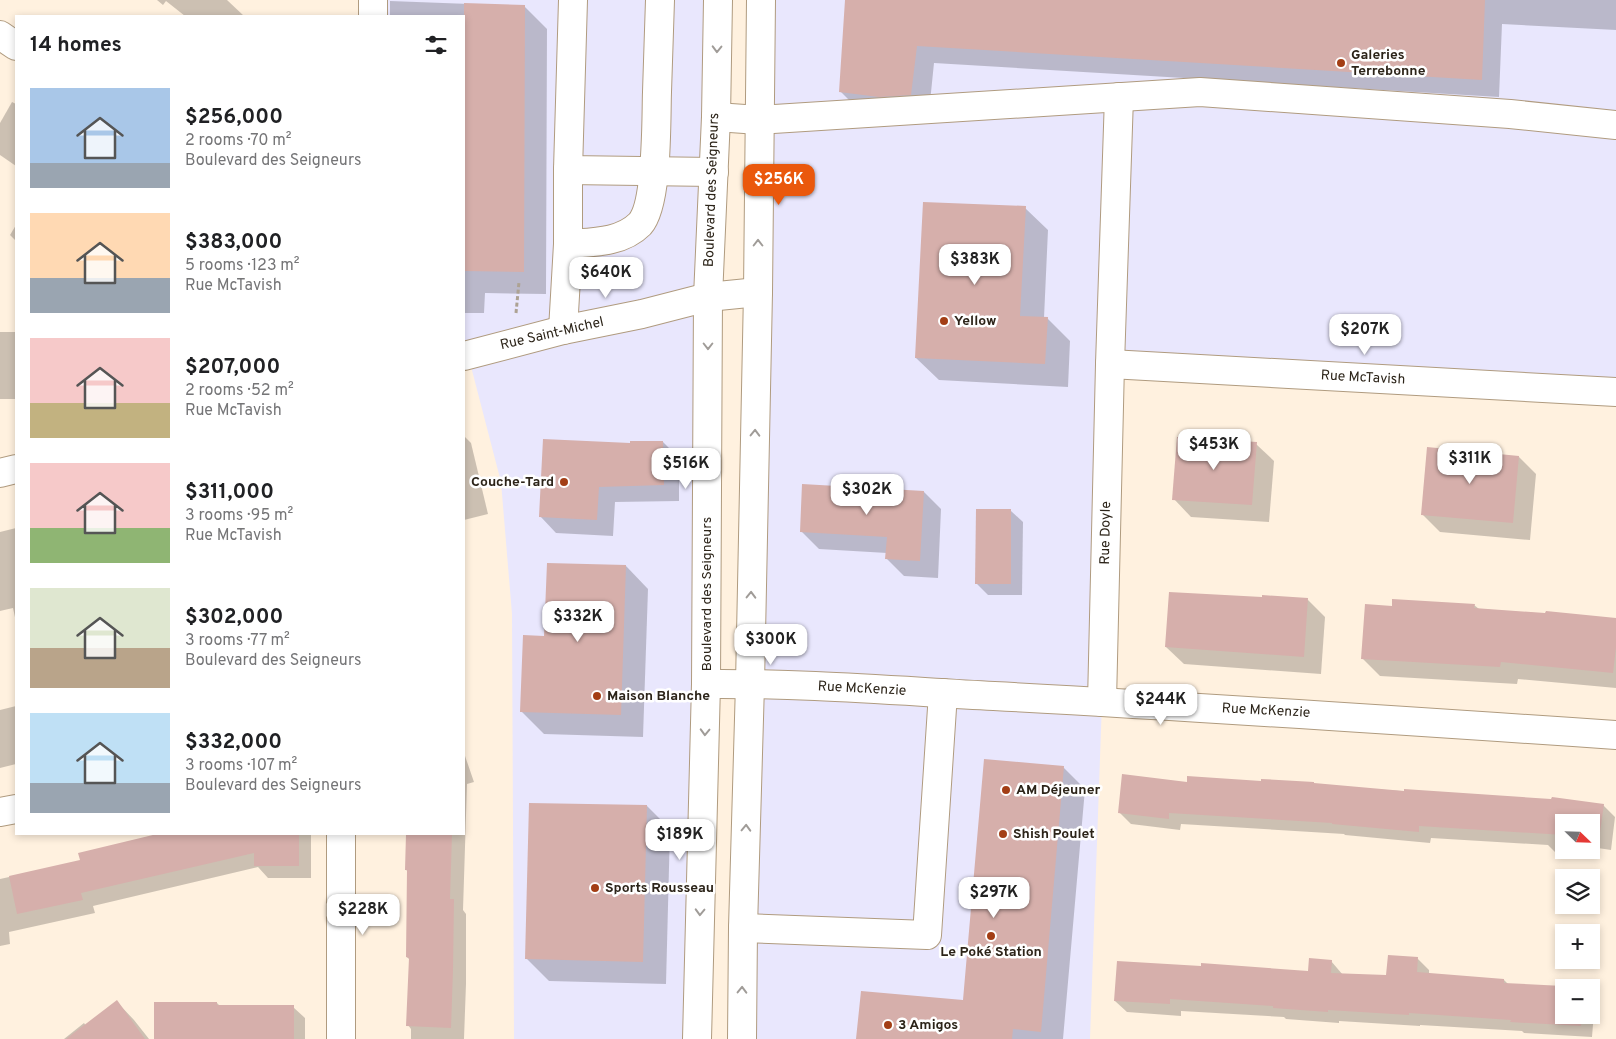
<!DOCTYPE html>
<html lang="en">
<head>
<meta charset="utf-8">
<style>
	:root { --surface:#fff; --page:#f6f6f6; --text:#202124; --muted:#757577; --accent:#ea580c }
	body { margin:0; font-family:Overpass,sans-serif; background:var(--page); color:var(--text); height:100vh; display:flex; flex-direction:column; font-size:19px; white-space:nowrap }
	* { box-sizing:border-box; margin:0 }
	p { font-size:16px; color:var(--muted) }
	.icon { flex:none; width:28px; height:28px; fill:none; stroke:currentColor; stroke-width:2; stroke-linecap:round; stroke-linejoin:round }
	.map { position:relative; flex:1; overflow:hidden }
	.side { position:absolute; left:15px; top:15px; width:450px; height:820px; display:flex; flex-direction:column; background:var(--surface); border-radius:0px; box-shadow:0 2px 8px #0003 }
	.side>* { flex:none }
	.needle { width:32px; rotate:113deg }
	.controls { position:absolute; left:1555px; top:814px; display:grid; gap:10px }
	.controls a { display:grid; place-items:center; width:45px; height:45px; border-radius:0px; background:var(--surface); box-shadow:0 2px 8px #0003; font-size:25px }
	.price { position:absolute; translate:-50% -42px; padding:0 11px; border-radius:10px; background:#fff; color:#222; font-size:16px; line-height:32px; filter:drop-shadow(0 1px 2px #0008) }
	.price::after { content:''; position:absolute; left:50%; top:30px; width:15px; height:11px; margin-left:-8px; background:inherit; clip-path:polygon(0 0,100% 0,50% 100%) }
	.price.current { background:var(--accent); color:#fff }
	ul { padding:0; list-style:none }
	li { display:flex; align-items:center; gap:15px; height:125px; padding:0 15px }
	li span { display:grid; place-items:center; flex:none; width:140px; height:100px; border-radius:0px; color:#555 }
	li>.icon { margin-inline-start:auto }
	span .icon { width:60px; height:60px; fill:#fffc; stroke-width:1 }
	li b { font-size:21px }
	h2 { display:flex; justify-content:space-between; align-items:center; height:60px; padding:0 15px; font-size:21px }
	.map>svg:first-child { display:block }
	.commercial { fill:#e9e7fd }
	.shadow { fill:#0003 }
	.building { fill:#d6afab }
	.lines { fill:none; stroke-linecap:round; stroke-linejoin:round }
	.minor-casing { stroke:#b09b7f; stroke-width:30 }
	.major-casing { stroke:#b09b7f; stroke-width:30 }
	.path { stroke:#ada293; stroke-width:3; stroke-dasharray:4 2.5; stroke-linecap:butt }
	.minor { stroke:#fff; stroke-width:28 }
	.major { stroke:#fff; stroke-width:28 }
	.oneway { stroke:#a09c98 }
	.poi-dot { fill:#a33e15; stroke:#fff; stroke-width:2 }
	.labels { text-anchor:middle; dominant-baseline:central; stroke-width:5; stroke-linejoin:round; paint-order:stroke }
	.poi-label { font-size:14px; font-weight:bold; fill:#2c2419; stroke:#fff; text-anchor:start }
	.street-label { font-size:14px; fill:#2c2419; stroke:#fff }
</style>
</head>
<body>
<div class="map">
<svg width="1616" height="1039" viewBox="0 0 1616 1039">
	<rect width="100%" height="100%" fill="#fff1df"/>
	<g class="commercial">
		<path d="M362 0H715L697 1039H514L512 614 501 482 468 355 464 356V16H363Z"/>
		<path d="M771 0H1616V389L1110 364 1102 702 1090 1039H742Z"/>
	</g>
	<g class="shadow">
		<path d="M157 0H227L244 16H185L166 1 163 5Z"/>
		<path d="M846 0H1616V30L1502 24 1499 97 934 63 929 112 858 109 841 92Z"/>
		<path d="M390 1 524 6 547 29 546 294 485 293 484 313H464V16H390Z"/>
		<path d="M12 102 16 104V166L0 155V123Z"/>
		<path d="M1025 208 1048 230 1044 318H1047L1070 341 1068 387 939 380 916 358Z"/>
		<path d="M16 225V241L10 235Z"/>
		<rect x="0" y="332" width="16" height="67"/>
		<path d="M464 436 471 443 488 514 464 520Z"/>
		<path d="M663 442 679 458V501L615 502 613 536 556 533 540 516 632 445Z"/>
		<path d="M1256 444 1274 461 1269 522 1191 517 1174 499Z"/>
		<path d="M1519 457 1536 474 1530 540 1440 532 1422 514Z"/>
		<path d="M924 492 941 509 938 578 904 576 887 559V553L819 549 801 531Z"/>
		<path d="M1011 511 1023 522 1022 595H988L976 583Z"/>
		<path d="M16 528V622L13 608 0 611V532Z"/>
		<path d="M626 566 648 589 643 737 544 734 521 711 546 637Z"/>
		<path d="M1263 598 1307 599 1325 617 1321 674 1184 664 1166 647Z"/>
		<path d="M1474 605 1479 609 1616 619V688L1518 679 1517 684 1380 676 1362 658 1393 607Z"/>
		<path d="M16 706V764L0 768V710Z"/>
		<path d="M464 753 474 782 467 784 463 910 466 914V984L464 1039H411V1029L408 1025 410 960 407 957 409 872 406 870 408 834H464Z"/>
		<path d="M1063 767 1085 789 1063 1039H857L965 1001Z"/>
		<path d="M1188 783 1315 785 1603 805 1615 817 1611 850 1591 847V822H1564V850H1585L1584 858 1558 855 1548 845 1431 838 1430 843 1345 835 1344 834 1181 824 1180 830 1131 824 1119 812Z"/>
		<path d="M647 806 670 829 666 984 549 981 526 958Z"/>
		<path d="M162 834H311V878H268L258 867 93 906 95 913 9 932 10 944 0 946V879L82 861 80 854Z"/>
		<path d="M1417 958 1429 970V974L1504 980 1508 984 1564 988V1015H1591V997L1595 1000 1592 1037 1524 1033 1522 1031 1420 1025V1026L1339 1021V1023L1286 1019 1284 1017 1181 1011V1016L1127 1012 1115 1001 1309 972 1331 961 1343 975 1387 977Z"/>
		<path d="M117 1002 134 1020 149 1039H64L84 1023 86 1026Z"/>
		<path d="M217 1003 220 1006 293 1007 305 1018V1039H155Z"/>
	</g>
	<g class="building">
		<path d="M845 0H1485L1482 80 917 46 911 95 879 97 839 92Z"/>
		<path d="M464 3 525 5 524 272 464 271Z"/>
		<path d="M923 202 1026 206 1020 316 1048 317 1045 364 915 358Z"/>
		<path d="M1177 437 1257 442 1252 505 1172 500Z"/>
		<path d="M543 439 630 443V441H663L664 485 599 487 597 520 539 517Z"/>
		<path d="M1427 447 1519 456 1513 523 1421 515Z"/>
		<path d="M802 484 924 491 920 561 885 559 887 537 800 532Z"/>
		<path d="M976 509H1011V584H975Z"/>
		<path d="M547 563 626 565 621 715 520 712 523 635 544 636Z"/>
		<path d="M1169 592 1262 597V595L1308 598 1304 657 1165 647Z"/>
		<path d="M1392 599 1475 604 1474 608 1545 613 1546 611 1616 618V647L1613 673 1501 662 1500 667 1361 659 1365 604 1392 606Z"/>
		<path d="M984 759 1064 766 1041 1032 1013 1029 1012 1039H856L861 991 963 1000Z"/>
		<path d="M1122 774 1187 782V776L1261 781V779L1314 782V783L1404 791V789L1551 799 1552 797 1604 804 1599 839 1591 838V822H1564V835L1419 826V832L1332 824V823L1169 813V819L1118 813Z"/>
		<path d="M529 803 647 805 643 962 525 959Z"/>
		<path d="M157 834H299V866H254V853L81 893 83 900 17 914 9 876 80 860 78 853Z"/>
		<path d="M406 834H452L450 899H454L453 970 451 1028 406 1026 409 958 406 957 407 870H405Z"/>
		<path d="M1388 955 1418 957 1417 972 1504 979V983L1583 987 1564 988V1015H1582L1581 1026 1510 1022 1511 1020 1409 1013V1015L1328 1010V1012L1273 1008V1006L1170 999V1004L1114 1001 1117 961 1201 966V963L1308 971 1309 958 1332 960 1331 973 1386 975Z"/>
		<path d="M117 1000 145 1039H66Z"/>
		<path d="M154 1002H217V1005H294V1039H154Z"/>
	</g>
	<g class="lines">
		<g class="minor-casing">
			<g id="minor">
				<path d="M573 0 568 170 714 172"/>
				<path d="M373 16V0"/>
				<path d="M0 35 16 46"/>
				<path d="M716 117 759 120 1200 92 1510 114 1616 125"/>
				<path d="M568 170V244"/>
				<path d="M563 330 568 244C592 242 621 243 640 224 658 204 656 120 657 92 658 61 659 31 660 0"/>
				<path d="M464 356 563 330 642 314 708 297 758 292"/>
				<path d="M1110 364 1616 392"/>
				<path d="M0 473 16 469"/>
				<path d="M706 684C802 683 899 691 994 696 1202 707 1409 721 1616 735"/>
				<path d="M1102 702 1110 364 1119 97"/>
				<path d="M0 812 16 809"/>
				<path d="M743 928 927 935 943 693"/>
				<path d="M341 1039V834"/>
			</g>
		</g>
		<g class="major-casing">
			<g id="major">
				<path d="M697 1039 706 684 708 297 716 117 718 0"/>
				<path d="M742 1039 743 928 750 684 758 292 761 0"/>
			</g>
		</g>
		<path class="path" d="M516 313 519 282"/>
		<use href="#minor" class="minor"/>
		<use href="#major" class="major"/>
	</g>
	<defs><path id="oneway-chevron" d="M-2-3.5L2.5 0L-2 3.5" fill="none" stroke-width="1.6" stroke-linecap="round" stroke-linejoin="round" transform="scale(1.25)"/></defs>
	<g class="oneway">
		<use href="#oneway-chevron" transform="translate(717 49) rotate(91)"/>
		<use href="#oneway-chevron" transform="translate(758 243) rotate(-90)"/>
		<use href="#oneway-chevron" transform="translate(708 346) rotate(90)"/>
		<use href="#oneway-chevron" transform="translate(755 433) rotate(-89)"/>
		<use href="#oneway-chevron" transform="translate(751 595) rotate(-89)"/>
		<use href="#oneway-chevron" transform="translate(705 732) rotate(92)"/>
		<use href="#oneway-chevron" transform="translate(746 828) rotate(-88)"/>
		<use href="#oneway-chevron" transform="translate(700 912) rotate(92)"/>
		<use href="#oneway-chevron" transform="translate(742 990) rotate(-89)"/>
	</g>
	<g class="poi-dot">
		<circle cx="1341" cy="63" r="5"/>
		<circle cx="944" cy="321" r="5"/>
		<circle cx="564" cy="482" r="5"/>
		<circle cx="597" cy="696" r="5"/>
		<circle cx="1006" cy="790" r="5"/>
		<circle cx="1003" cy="834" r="5"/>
		<circle cx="595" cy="888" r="5"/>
		<circle cx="991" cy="936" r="5"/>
		<circle cx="888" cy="1025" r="5"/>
	</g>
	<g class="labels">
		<g class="poi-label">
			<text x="1351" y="55">Galeries<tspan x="1351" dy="16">Terrebonne</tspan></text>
			<text x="954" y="321">Yellow</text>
			<text x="554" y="482" text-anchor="end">Couche-Tard</text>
			<text x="607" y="696">Maison Blanche</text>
			<text x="1016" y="790">AM Déjeuner</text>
			<text x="1013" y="834">Shish Poulet</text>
			<text x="605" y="888">Sports Rousseau</text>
			<text x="991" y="952" text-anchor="middle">Le Poké Station</text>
			<text x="898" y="1025">3 Amigos</text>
		</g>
		<g class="street-label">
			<text transform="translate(712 190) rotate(-88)">Boulevard des Seigneurs</text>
			<text transform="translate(552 334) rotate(-13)">Rue Saint-Michel</text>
			<text transform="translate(1363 378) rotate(3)">Rue McTavish</text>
			<text transform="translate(1106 533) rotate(-89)">Rue Doyle</text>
			<text transform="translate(707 594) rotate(-90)">Boulevard des Seigneurs</text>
			<text transform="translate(862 689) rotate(3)">Rue McKenzie</text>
			<text transform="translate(1266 711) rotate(3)">Rue McKenzie</text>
		</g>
	</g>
</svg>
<div class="controls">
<a><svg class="needle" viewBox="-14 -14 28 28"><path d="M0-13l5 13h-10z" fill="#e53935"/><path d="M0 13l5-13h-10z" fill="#757577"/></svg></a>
<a><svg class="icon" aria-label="layers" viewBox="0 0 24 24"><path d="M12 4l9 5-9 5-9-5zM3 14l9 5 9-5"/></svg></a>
<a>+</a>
<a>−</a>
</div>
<b class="price current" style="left:779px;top:206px">$256K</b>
<b class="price" style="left:975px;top:286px">$383K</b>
<b class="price" style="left:606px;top:299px">$640K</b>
<b class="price" style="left:1365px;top:356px">$207K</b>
<b class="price" style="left:1214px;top:471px">$453K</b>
<b class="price" style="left:1470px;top:485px">$311K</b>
<b class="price" style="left:686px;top:490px">$516K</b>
<b class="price" style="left:867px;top:516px">$302K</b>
<b class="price" style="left:578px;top:643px">$332K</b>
<b class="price" style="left:771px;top:666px">$300K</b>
<b class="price" style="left:1161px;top:726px">$244K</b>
<b class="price" style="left:680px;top:861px">$189K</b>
<b class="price" style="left:994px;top:919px">$297K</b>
<b class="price" style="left:363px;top:936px">$228K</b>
<section class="side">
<h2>14 homes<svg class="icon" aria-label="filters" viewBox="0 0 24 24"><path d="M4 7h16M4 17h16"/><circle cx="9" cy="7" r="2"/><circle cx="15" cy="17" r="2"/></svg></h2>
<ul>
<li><span style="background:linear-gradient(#a9c7e8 75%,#9aa5b1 0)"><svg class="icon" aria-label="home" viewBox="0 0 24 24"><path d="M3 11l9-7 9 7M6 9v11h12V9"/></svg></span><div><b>$256,000</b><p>2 rooms · 70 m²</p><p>Boulevard des Seigneurs</p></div></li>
<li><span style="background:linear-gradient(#ffd9b3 65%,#9aa5b1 0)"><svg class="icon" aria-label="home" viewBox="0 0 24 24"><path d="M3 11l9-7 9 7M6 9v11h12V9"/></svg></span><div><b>$383,000</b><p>5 rooms · 123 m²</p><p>Rue McTavish</p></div></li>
<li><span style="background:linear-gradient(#f6c9c9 65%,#c2b280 0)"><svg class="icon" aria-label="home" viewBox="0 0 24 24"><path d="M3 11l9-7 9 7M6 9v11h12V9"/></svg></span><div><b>$207,000</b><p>2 rooms · 52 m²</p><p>Rue McTavish</p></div></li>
<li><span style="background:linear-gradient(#f6c9c9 65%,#8fb573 0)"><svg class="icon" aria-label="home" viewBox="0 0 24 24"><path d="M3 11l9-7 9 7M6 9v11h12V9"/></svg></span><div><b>$311,000</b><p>3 rooms · 95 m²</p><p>Rue McTavish</p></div></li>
<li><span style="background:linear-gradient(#dfe7d0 60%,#b9a48a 0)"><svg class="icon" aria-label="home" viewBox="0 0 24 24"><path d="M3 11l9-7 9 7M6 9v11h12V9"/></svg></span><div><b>$302,000</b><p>3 rooms · 77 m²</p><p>Boulevard des Seigneurs</p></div></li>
<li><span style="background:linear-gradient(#bfe0f5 70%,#9aa5b1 0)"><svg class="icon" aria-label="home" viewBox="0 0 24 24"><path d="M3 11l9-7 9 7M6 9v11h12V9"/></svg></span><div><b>$332,000</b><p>3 rooms · 107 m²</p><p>Boulevard des Seigneurs</p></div></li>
</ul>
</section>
</div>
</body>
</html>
